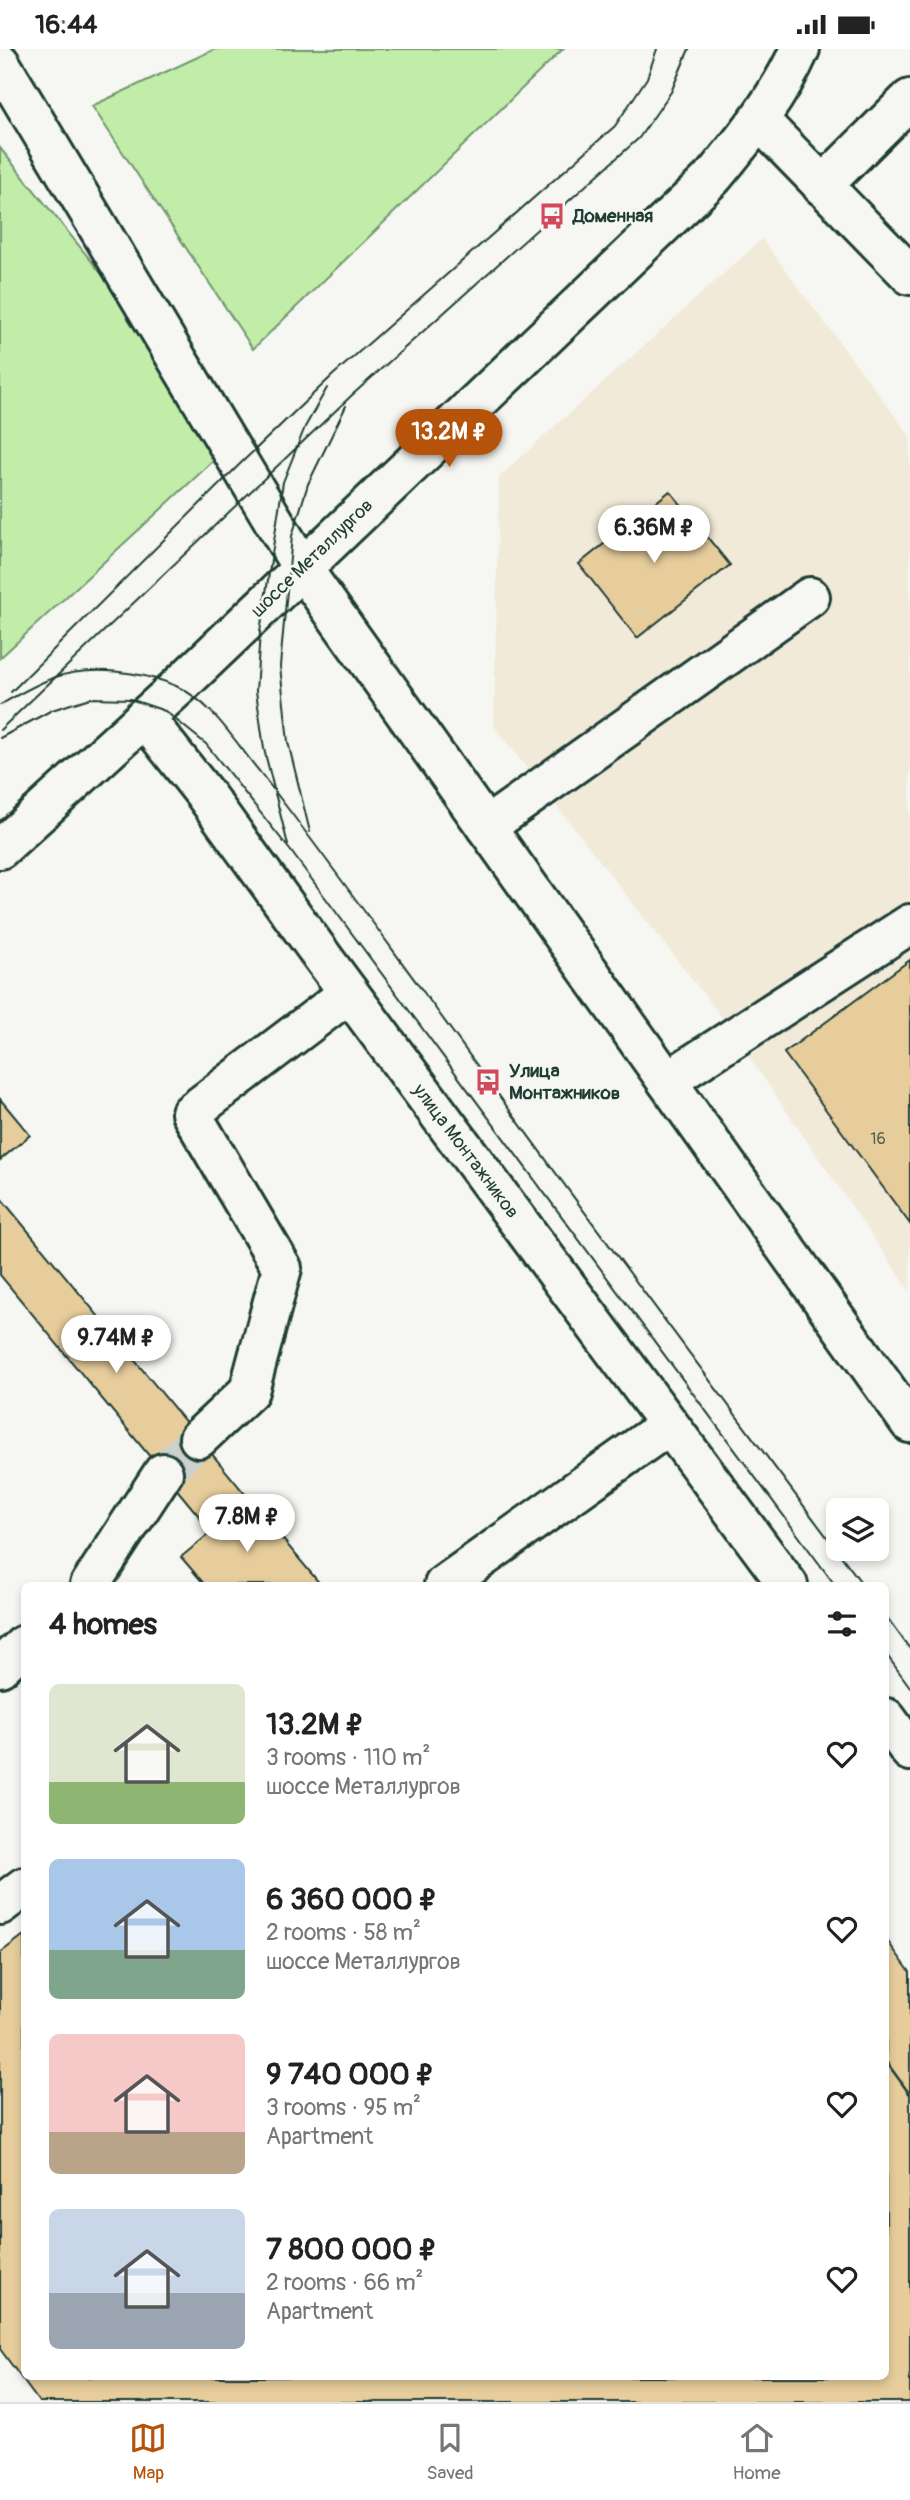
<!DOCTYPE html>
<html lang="en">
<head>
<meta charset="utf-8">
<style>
	:root { --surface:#fff; --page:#f2f2f2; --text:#222; --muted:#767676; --line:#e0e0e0; --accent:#b45309 }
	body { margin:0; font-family:Pangolin,sans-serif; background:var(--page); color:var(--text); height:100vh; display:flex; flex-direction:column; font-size:26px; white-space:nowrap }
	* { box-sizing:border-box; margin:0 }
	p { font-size:23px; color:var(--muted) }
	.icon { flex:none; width:38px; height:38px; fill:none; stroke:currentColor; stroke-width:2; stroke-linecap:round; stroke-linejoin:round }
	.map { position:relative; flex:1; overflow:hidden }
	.sheet { position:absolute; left:21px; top:1533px; width:868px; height:798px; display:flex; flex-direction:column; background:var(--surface); border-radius:10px; box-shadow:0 4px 10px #0003 }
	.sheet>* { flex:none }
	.controls { position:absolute; left:826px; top:1449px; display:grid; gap:14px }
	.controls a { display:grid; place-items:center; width:63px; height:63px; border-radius:10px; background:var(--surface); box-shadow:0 4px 10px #0003; font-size:35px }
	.price { position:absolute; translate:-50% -60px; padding:0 16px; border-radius:24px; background:#fff; color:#222; font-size:23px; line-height:46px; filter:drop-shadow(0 2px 4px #0008) }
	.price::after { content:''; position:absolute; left:50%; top:42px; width:21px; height:16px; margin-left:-10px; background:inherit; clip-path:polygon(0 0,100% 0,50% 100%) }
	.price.active { background:var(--accent); color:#fff }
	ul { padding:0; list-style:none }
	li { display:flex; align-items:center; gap:21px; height:175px; padding:0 28px }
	li span { display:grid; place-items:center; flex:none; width:196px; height:140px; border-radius:10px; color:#555 }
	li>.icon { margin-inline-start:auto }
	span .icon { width:84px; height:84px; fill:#fffc; stroke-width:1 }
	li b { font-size:30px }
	h2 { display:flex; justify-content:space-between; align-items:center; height:84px; padding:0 28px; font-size:30px }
	.status { display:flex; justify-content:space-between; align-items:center; height:49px; padding:0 35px; background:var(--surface); direction:ltr }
	.status svg { height:19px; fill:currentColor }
	.menu { display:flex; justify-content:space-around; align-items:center; height:98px; border-top:2px solid var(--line); background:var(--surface); font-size:19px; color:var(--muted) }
	.menu a { display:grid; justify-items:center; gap:4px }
	.menu .active { color:var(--accent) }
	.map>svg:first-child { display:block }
	.built { fill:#f2ead8 }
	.green { fill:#c1eda9; stroke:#70956e; stroke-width:2 }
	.building { fill:#e7cd9c; stroke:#1f3d34; stroke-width:2 }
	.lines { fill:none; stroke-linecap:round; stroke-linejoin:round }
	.minor-tunnel { stroke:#cbd1cc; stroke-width:38; stroke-dasharray:38 19; stroke-linecap:butt }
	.minor-casing { stroke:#1f3d34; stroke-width:44 }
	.major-casing { stroke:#1f3d34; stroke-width:44 }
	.minor { stroke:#f6f6f2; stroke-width:38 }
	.major { stroke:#f6f6f2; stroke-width:38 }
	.tram { stroke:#1f3d34; stroke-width:2 }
	.labels { text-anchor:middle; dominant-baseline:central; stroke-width:5; stroke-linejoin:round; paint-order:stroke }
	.number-label { font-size:16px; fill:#51614e }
	.poi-label { font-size:19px; font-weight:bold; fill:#1f3d34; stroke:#f6f6f2; text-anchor:start }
	.street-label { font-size:19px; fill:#1f3d34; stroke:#f6f6f2 }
</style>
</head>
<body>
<div class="status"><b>16:44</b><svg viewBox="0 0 49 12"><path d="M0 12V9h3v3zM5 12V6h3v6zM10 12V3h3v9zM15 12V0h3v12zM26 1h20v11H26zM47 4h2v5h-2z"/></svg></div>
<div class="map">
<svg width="910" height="2353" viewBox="0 0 910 2353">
	<rect width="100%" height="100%" fill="#f6f6f2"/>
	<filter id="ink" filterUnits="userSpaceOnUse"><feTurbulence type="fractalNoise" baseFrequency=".0143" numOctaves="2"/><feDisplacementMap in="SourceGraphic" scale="14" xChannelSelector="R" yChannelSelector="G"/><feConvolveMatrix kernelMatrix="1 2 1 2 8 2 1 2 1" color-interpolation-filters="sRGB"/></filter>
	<g filter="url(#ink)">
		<path class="built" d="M762 190 910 387V1242L721 967 494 677 499 428Z"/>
		<g class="green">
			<path d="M215 0H563L253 300 92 57Z"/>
			<path d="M0 99 236 391 0 609Z"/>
		</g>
		<g class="building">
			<path d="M670 442 730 516 637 589 579 515Z"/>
			<path d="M910 911V1175L784 1004Z"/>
			<path d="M0 1050 30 1086 0 1111Z"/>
			<path d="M0 1148 250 1451 212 1483 0 1226Z"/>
			<path d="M250 1451 321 1536H205L181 1508Z"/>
			<path d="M24 1886V2328H886V2013L910 2046V2353H39L0 2300V1904Z"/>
			<path d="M886 1890 910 1923V2045L886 2012Z"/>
		</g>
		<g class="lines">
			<path class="minor-tunnel" d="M163 1424 199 1389"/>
			<g class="minor-casing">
				<g id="minor">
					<path d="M0 14 302 519 910 1374"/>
					<path d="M759 71 910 226"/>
					<path d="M822 137 910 50"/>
					<path d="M486 778 810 548"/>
					<path d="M667 1032 910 875"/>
					<path d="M199 1389 249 1342 282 1219 191 1064 349 944"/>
					<path d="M90 1536 163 1424"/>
					<path d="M444 1536 669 1376"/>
					<path d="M0 1618 24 1596"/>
					<path d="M0 1856 24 1838"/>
				</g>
			</g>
			<g class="major-casing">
				<g id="major">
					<path d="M144 668 204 744 324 910 788 1536"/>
					<path d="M0 800 178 638 713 128C746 88 779 48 800 0"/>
					<path d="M886 1669 910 1702"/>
				</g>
			</g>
			<use href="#minor" class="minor"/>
			<use href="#major" class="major"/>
			<g class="tram">
				<path d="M11 643 240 415 333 326 615 77 647 29 657 0"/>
				<path d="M0 656C17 646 34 636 53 629 90 616 141 622 176 637 212 653 235 693 259 722 316 795 370 870 425 945 569 1144 716 1340 863 1536"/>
				<path d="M0 681 351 347 639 89 671 43 689 0"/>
				<path d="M0 689 52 661 90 649 130 650 165 662 206 695 290 801 835 1536"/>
				<path d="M310 783 288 693 280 617 292 487 308 435 346 357"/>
				<path d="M288 796 264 700 256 642 260 583 283 433 305 378 327 339"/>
				<path d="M886 1567 910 1600"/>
				<path d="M886 1605 910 1638"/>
			</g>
		</g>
	</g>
	<defs>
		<g id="bus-bare" transform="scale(2.1)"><path d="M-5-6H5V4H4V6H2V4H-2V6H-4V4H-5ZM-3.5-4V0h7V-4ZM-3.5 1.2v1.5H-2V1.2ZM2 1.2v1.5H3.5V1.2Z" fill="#d1495b" stroke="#f6f6f2" stroke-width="2.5" paint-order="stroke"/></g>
	</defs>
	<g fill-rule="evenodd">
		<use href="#bus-bare" x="552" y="167"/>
		<use href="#bus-bare" x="488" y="1033"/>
	</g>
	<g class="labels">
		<g class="number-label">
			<text x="878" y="1090">16</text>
		</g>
		<g class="poi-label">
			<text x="573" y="167">Доменная</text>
			<text x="509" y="1022">Улица<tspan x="509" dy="22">Монтажников</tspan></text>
		</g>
		<g class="street-label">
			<text transform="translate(312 509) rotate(-44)">шоссе Металлургов</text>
			<text transform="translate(466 1102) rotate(53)">улица Монтажников</text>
		</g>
	</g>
</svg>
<div class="controls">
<a><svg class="icon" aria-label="layers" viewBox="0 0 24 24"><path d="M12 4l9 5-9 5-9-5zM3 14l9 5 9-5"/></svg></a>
</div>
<b class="price active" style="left:449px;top:420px">13.2M ₽</b>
<b class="price" style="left:654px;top:516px">6.36M ₽</b>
<b class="price" style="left:116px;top:1326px">9.74M ₽</b>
<b class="price" style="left:247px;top:1505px">7.8M ₽</b>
<section class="sheet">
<h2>4 homes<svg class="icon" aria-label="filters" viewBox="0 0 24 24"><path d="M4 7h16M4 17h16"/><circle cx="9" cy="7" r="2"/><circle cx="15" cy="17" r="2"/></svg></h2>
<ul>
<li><span style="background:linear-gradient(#dfe7d0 70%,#8fb573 0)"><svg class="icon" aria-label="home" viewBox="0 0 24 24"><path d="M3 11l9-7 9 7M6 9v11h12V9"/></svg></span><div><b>13.2M ₽</b><p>3 rooms · 110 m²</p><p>шоссе Металлургов</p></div><svg class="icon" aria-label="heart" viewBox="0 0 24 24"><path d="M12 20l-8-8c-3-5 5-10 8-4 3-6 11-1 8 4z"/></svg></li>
<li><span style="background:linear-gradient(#a9c7e8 65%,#7fa58c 0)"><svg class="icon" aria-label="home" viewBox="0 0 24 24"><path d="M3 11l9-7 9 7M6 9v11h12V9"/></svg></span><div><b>6 360 000 ₽</b><p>2 rooms · 58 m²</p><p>шоссе Металлургов</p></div><svg class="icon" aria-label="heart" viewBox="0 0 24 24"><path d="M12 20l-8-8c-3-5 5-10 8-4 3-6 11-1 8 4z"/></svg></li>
<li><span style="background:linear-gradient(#f6c9c9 70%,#b9a48a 0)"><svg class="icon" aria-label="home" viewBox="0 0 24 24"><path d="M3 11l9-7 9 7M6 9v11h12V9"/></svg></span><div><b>9 740 000 ₽</b><p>3 rooms · 95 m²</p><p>Apartment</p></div><svg class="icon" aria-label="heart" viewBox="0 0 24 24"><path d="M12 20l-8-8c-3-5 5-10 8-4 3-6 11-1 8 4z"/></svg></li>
<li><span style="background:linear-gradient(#c9d6e8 60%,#9aa5b1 0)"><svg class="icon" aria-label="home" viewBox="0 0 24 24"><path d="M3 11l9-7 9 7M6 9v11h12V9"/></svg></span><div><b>7 800 000 ₽</b><p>2 rooms · 66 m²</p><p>Apartment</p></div><svg class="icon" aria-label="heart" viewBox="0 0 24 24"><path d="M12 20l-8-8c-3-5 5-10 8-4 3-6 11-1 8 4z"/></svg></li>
</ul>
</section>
</div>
<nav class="menu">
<a class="active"><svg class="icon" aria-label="map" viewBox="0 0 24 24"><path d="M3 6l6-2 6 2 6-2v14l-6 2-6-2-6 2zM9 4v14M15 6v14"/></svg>Map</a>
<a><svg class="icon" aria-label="saved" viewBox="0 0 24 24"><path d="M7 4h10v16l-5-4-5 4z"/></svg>Saved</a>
<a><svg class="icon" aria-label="home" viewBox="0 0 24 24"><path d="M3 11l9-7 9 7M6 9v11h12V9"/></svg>Home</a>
</nav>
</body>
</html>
